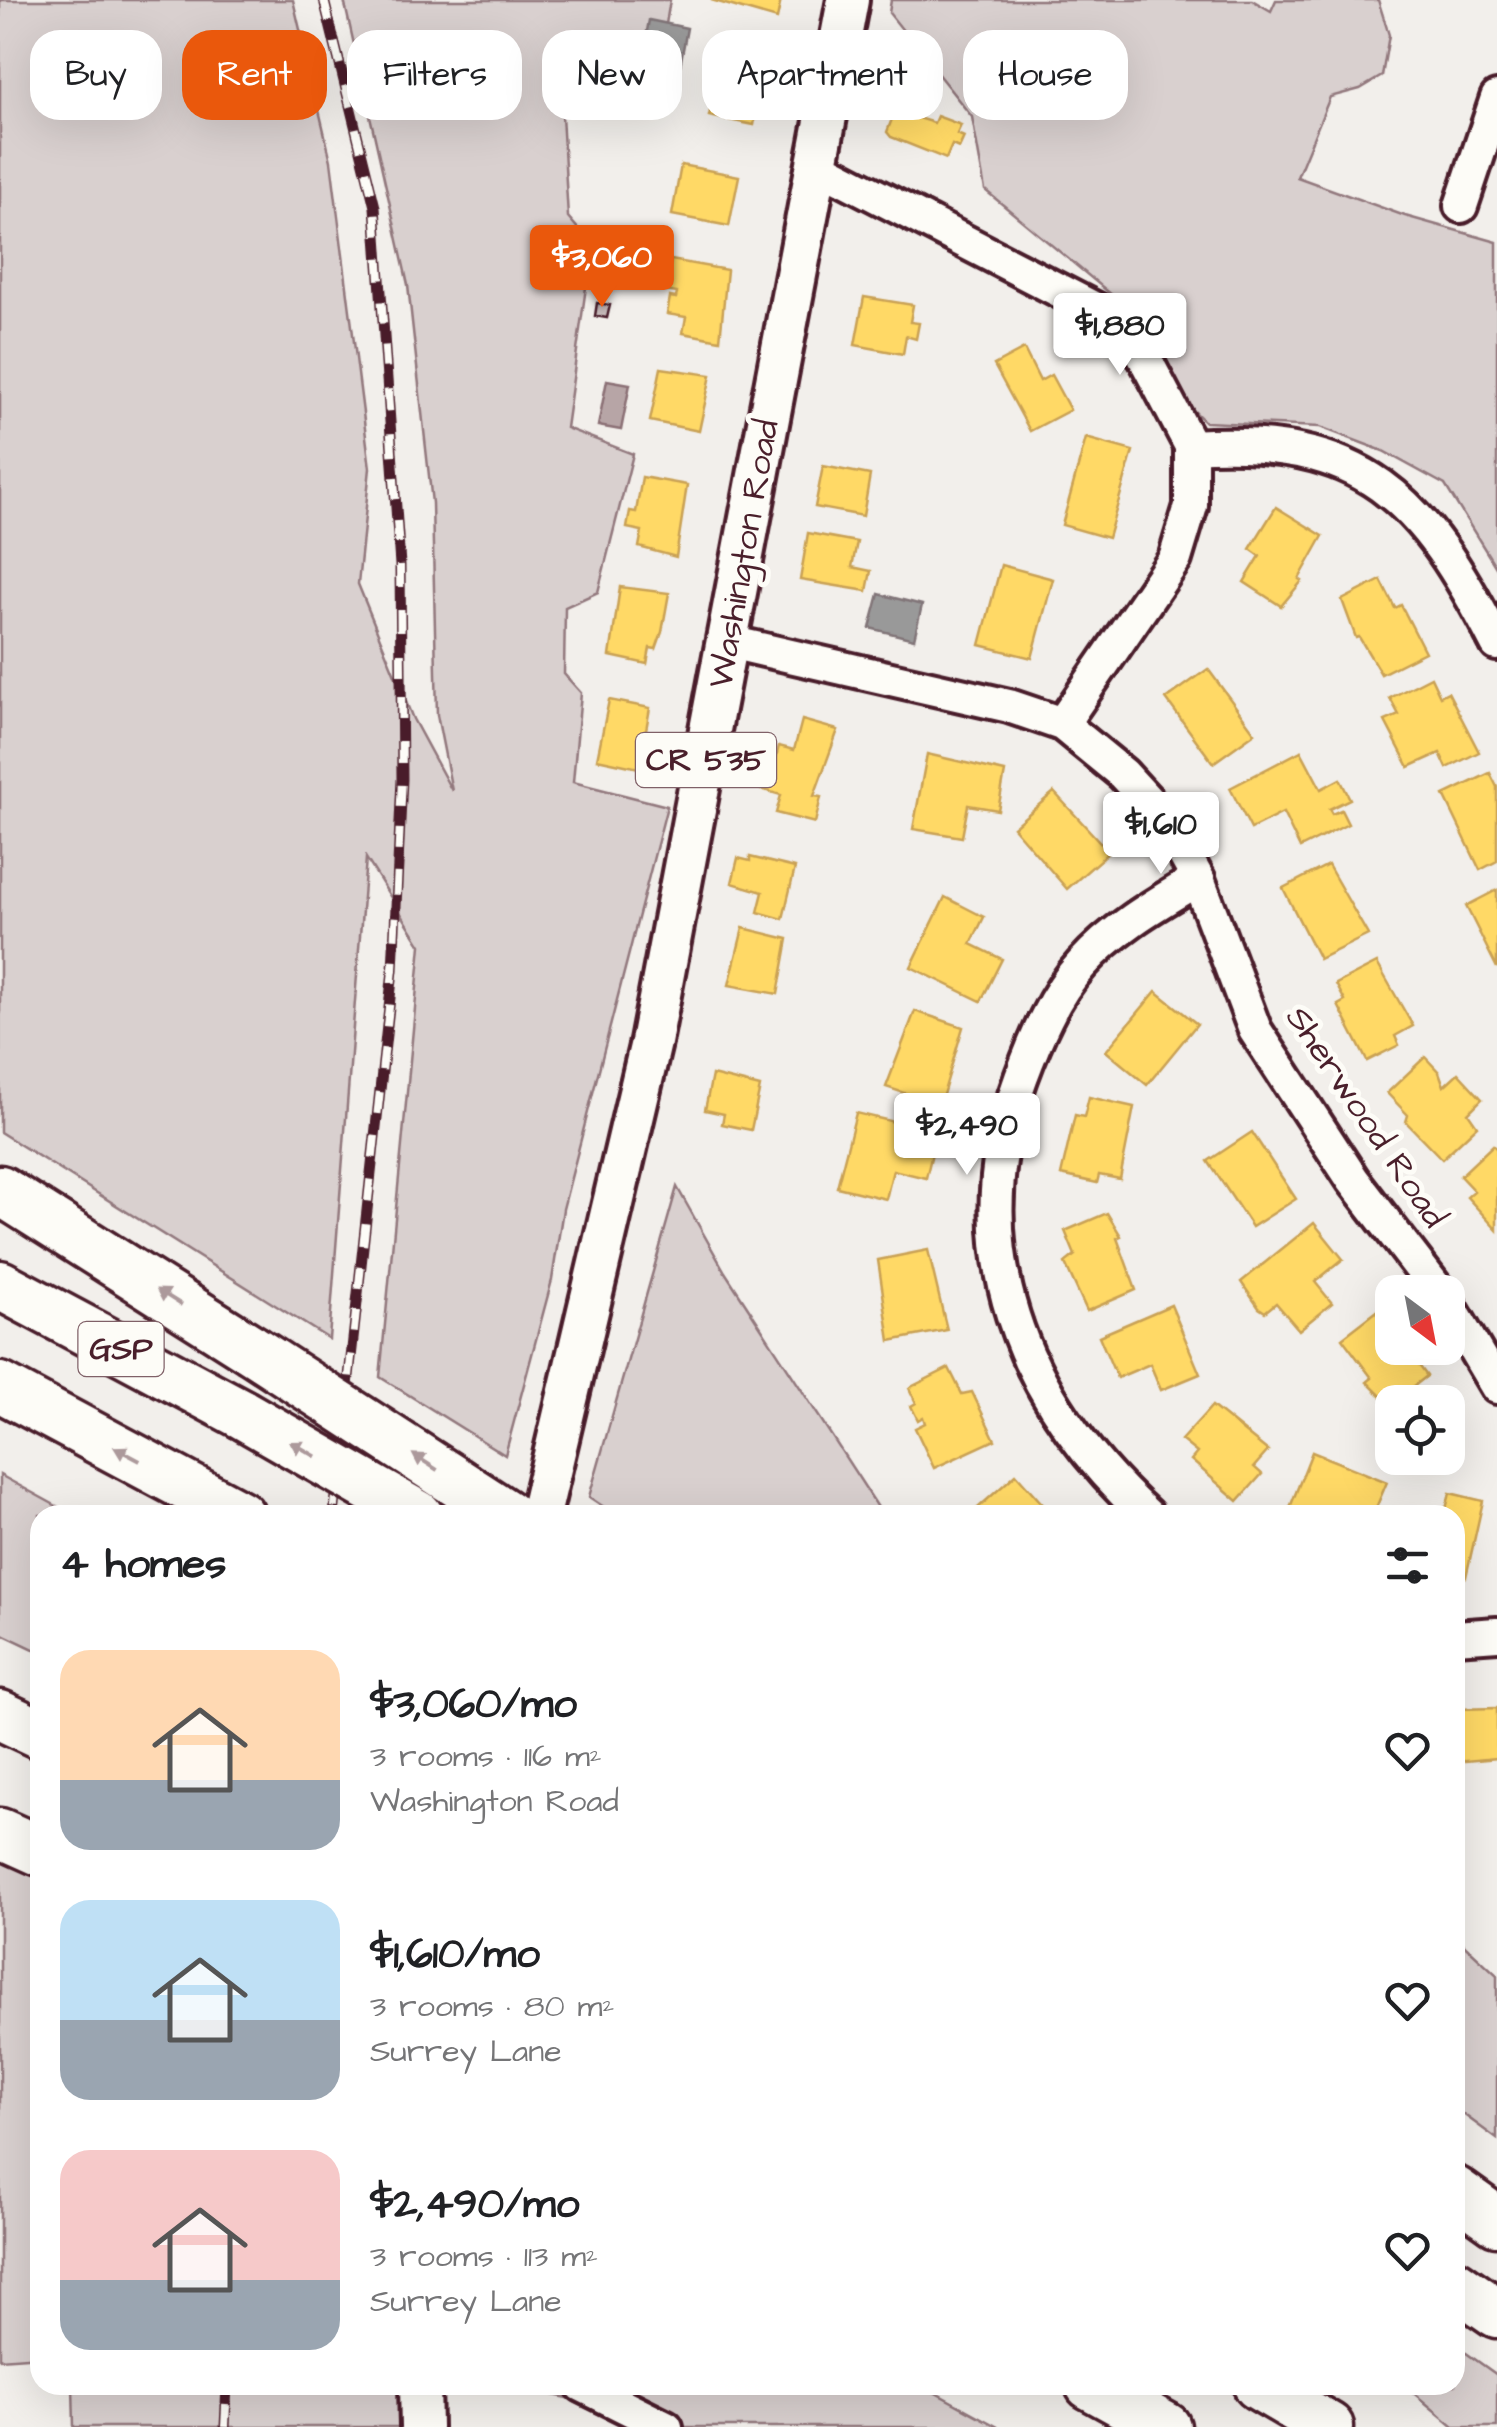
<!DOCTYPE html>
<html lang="en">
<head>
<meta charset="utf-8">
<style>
	:root { --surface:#fff; --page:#f6f6f6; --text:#202124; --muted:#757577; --accent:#ea580c }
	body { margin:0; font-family:"Architects Daughter",sans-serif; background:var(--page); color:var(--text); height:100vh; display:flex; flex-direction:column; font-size:38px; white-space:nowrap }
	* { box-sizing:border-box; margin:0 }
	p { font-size:32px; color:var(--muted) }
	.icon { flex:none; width:55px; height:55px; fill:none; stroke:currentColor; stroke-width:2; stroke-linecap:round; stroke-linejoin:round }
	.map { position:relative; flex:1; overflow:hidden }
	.sheet { position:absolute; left:30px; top:1505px; width:1435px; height:890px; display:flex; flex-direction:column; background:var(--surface); border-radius:30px; box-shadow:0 10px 40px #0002 }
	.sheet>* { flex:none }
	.guide { position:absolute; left:30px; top:30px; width:1438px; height:90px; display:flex; gap:20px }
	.needle { width:65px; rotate:148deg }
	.tools { position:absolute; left:1375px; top:1275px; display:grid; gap:20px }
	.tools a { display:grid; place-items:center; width:90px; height:90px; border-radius:20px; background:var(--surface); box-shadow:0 10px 40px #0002; font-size:50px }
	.price { position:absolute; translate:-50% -85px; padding:0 22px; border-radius:10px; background:#fff; color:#222; font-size:32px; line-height:65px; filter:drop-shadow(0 2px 5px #0008) }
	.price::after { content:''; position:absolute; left:50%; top:60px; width:30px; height:22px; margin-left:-15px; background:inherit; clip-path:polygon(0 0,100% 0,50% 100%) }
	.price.selected { background:var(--accent); color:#fff }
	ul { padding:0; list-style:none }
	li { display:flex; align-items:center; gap:30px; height:250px; padding:0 30px }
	li span { display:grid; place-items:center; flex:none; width:280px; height:200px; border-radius:30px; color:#555 }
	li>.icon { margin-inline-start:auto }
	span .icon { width:120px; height:120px; fill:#fffc; stroke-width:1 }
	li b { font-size:42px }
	h2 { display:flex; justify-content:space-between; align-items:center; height:120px; padding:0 30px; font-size:42px }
	.pill { padding:0 35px; border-radius:30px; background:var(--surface); box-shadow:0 10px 40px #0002; font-size:35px; line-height:90px }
	.pill.selected { background:var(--accent); color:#fff }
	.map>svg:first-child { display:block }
	.green { fill:#d9d0cf; stroke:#92787d; stroke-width:2.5 }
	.water { fill:#b7a5a6; stroke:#8b6f75; stroke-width:2.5 }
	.homes { fill:#ffd966; stroke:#c9a154; stroke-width:2.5 }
	.industry { fill:#999; stroke:#817478; stroke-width:2.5 }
	.building { fill:#c8bbbb; stroke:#4a1f2b; stroke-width:2.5 }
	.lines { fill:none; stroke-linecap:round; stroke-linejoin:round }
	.minor-casing { stroke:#4a1f2b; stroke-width:40 }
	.major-casing { stroke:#4a1f2b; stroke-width:48 }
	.highway-casing { stroke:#4a1f2b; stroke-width:55 }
	.minor { stroke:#fdfcf7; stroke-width:32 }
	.major { stroke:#fdfcf7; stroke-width:40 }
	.highway { stroke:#fdfcf7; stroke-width:48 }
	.rail-casing { stroke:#4a1f2b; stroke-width:11 }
	.rail { stroke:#fdfcf7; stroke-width:8; stroke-dasharray:22; stroke-linecap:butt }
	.highway-bridge-casing { stroke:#4a1f2b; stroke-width:55; stroke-linecap:butt }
	.highway-bridge { stroke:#fdfcf7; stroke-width:48 }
	.oneway { fill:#ac999b }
	.labels { text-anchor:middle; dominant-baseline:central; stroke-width:10; stroke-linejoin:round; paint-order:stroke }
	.shield { fill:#fdfcf7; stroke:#806168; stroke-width:2.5 }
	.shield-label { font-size:32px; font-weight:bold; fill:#4a1f2b }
	.street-label { font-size:35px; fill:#4a1f2b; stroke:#fdfcf7 }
</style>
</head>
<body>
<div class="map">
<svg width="1497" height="2427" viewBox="0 0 1497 2427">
	<rect width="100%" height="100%" fill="#f2efeb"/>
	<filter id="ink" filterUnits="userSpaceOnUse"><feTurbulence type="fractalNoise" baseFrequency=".01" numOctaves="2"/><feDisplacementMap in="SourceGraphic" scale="20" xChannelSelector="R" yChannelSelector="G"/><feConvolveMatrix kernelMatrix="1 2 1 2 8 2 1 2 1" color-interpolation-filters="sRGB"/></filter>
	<g filter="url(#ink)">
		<g class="green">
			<path d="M0 0H293L331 161 370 468 358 584 413 719 452 791 437 715 432 503 408 285 344 0H670L666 24 646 38 580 35 559 64 568 217 592 245 566 428 633 454 598 592 565 607 564 674 581 693 573 782 667 806 563 1209 552 1280 505 1455 380 1377 421 945 366 858 329 1339 0 1132Z"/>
			<path d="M891 0H1252L1271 11 1276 0H1378L1389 35 1382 76 1360 89 1330 97 1297 177 1405 216 1497 242V569L1445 485 1383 451 1320 427 1205 422 1177 394 1152 337 1124 305 985 190 972 117 889 13Z"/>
			<path d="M677 1187 725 1272 883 1515H616L589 1497Z"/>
			<path d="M0 1475 73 1515H40V1652L0 1633Z"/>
			<path d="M0 1833 40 1851V2356L0 2359Z"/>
			<path d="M1455 1936 1497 1975V2139L1455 2108Z"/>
			<path d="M1455 2345 1497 2375V2427H1454L1404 2385H1455Z"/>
			<path d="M73 2385H420L421 2427H74Z"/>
			<path d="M503 2385H921L998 2427H677L638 2412Z"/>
		</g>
		<path class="water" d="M607 380 630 384 621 430 598 426Z"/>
		<g class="homes">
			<path d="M711 0H781L777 19Z"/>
			<path d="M720 64 774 74 769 102 759 99 754 125 709 116Z"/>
			<path d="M895 111 934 123 937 116 961 125 957 134 964 137 959 148 952 145 946 159 891 137 887 132Z"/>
			<path d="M681 165 739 176 729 226 672 215Z"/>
			<path d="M671 260 727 270 720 340 683 333 686 317 667 314 670 297 676 298 677 293 665 291Z"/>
			<path d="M864 297 913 305 910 322 919 323 916 339 906 336 903 354 855 345Z"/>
			<path d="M1024 349 1040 381 1051 375 1070 410 1030 431 994 365Z"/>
			<path d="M661 368 711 375 699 431 650 421Z"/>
			<path d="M1086 438 1133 451 1108 538 1062 525Z"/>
			<path d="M823 466 870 475 863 516 815 507Z"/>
			<path d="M642 477 687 485 676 557 639 547 642 531 627 528 630 511 636 512Z"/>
			<path d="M1276 507 1323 536 1299 579 1302 581 1281 606 1244 582 1260 556 1250 549Z"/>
			<path d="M808 533 857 542 852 567 871 571 867 591 800 580Z"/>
			<path d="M1001 565 1053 579 1032 658 980 645Z"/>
			<path d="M1381 580 1395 608 1401 605 1425 652 1381 674 1359 637 1356 638 1342 600Z"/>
			<path d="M620 587 669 593 662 632 656 649 650 648 647 664 610 656Z"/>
			<path d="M1208 669 1255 733 1213 763 1166 699Z"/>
			<path d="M1431 677 1440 696 1448 692 1479 752 1447 768 1440 753 1409 767 1385 721 1399 715 1390 698Z"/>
			<path d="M609 700 650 708 639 768 597 759Z"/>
			<path d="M802 720 838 730 814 796 821 797 815 823 776 813 781 795 760 789 768 759 775 761 779 746 794 750Z"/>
			<path d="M1301 751 1321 789 1340 779 1350 799 1329 809 1332 814 1341 810 1348 824 1300 848 1283 813 1251 829 1230 788Z"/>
			<path d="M927 754 1005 772 998 810 968 805 962 837 913 829Z"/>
			<path d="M1490 773 1497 787V861L1480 870 1444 795Z"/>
			<path d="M1054 792 1109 852 1067 889 1013 827Z"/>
			<path d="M750 857 795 868 783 919 758 912 763 892 732 883 738 858 750 861Z"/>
			<path d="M1328 865 1368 935 1319 959 1283 888Z"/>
			<path d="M1497 890V968L1466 906Z"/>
			<path d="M945 897 984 917 971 944 1002 959 981 1001 911 967Z"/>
			<path d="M743 928 788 939 778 994 729 985Z"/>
			<path d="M1377 963 1413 1026 1395 1036 1399 1045 1367 1061 1338 1005 1345 1001 1336 984Z"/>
			<path d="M1156 991 1197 1024 1147 1085 1106 1051Z"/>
			<path d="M915 1011 963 1027 940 1105 886 1087Z"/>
			<path d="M1425 1057 1439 1072 1444 1086 1458 1073 1482 1099 1468 1113 1477 1126 1442 1159 1406 1122 1408 1115 1387 1093Z"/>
			<path d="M712 1075 760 1087 751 1130 722 1124 724 1114 705 1110Z"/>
			<path d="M1089 1097 1134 1107 1120 1179 1099 1175 1097 1183 1061 1175 1075 1115 1084 1117Z"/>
			<path d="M856 1113 937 1132 926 1178 893 1170 886 1199 837 1187Z"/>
			<path d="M1252 1132 1296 1199 1252 1227 1208 1161Z"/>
			<path d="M1493 1145 1497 1149V1230L1467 1197 1474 1191 1460 1176Z"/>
			<path d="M1107 1213 1121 1236 1117 1238 1136 1290 1087 1311 1065 1263 1075 1255 1065 1231Z"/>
			<path d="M1314 1223 1343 1259 1315 1282 1332 1303 1299 1330 1276 1303 1265 1312 1259 1308 1241 1282Z"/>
			<path d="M928 1250 947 1330 890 1341 878 1260Z"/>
			<path d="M1171 1305 1200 1374 1161 1390 1150 1364 1117 1378 1099 1336Z"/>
			<path d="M1381 1308 1392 1323V1348H1412L1409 1352 1427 1376 1390 1405 1367 1382 1372 1378 1342 1338Z"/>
			<path d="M949 1368 962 1394 972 1392 995 1440 934 1468 915 1428 925 1423 923 1417 918 1420 911 1406 916 1403 909 1388Z"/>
			<path d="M1212 1406 1268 1451 1254 1467 1262 1474 1238 1501 1191 1460 1197 1453 1181 1440Z"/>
			<path d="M1312 1452 1387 1482 1373 1515 1341 1510 1339 1515H1287Z"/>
			<path d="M1016 1474 1047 1509 1040 1515H970Z"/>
			<path d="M1450 1493 1483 1501 1466 1577 1455 1575V1515H1407L1408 1508 1445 1513Z"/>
			<path d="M1497 1708V1758L1455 1762V1709Z"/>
		</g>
		<g class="industry">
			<path d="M649 20 687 28 680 66 642 59Z"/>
			<path d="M879 594 922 605 914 639 870 628Z"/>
		</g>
		<path class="building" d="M597 303 610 305 607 318 595 316Z"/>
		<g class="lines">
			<g class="minor-casing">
				<g id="minor">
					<path d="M815 164 1122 323 1141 351 1191 446V506L1175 559 1062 724"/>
					<path d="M1461 206 1497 98"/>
					<path d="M1191 446C1365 435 1422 497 1497 644"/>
					<path d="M729 642 1009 706 1062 724 1123 774 1166 821 1198 879 1255 1030 1353 1180 1439 1292"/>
					<path d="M1448 1304 1497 1387"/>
					<path d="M1147 1515C1020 1398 959 1247 1021 1078 1035 1040 1054 994 1082 964 1114 928 1156 904 1198 879"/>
					<path d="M1455 1637 1497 1634"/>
					<path d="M582 2385 666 2427"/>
				</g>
			</g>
			<g class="major-casing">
				<g id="major">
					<path d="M540 1515 651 1042 848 0"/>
					<path d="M420 2385 421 2427"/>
				</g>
			</g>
			<g class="highway-casing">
				<g id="highway">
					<path d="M0 1190 251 1349"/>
					<path d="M0 1285 242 1414"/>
					<path d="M0 1387 240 1515"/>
					<path d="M0 1715 40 1734"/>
					<path d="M0 1833 40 1851"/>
					<path d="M1455 2191 1497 2221"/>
					<path d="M1455 2284 1497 2313"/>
					<path d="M1090 2385 1166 2427"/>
					<path d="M1258 2385 1329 2427"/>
				</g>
			</g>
			<use href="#minor" class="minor"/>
			<use href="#major" class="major"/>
			<use href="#highway" class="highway"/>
			<g class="rail-casing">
				<g id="rail">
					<path d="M324 0 375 207 400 565 402 779 393 970 334 1515"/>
					<path d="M225 2427 227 2385"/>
				</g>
			</g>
			<use href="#rail" class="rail"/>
			<g class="highway-bridge-casing">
				<g id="highway-bridge">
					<path d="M251 1349 507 1515"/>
					<path d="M242 1414 418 1515"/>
				</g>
			</g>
			<use href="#highway-bridge" class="highway-bridge"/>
		</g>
		<defs><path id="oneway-solid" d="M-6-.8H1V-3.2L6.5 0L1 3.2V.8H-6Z" transform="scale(2.5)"/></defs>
		<g class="oneway">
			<use href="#oneway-solid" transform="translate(169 1297) rotate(-148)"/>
			<use href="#oneway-solid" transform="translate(303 1449) rotate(-150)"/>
			<use href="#oneway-solid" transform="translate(127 1454) rotate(-152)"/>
			<use href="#oneway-solid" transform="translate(425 1462) rotate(-147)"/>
		</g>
	</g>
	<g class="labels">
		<g class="shield">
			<rect x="636" y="733" width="140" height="54" rx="8"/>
			<rect x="78.5" y="1322" width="85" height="54" rx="8"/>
		</g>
		<g class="shield-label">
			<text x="706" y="760">CR 535</text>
			<text x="121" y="1349">GSP</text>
		</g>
		<g class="street-label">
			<text transform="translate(744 554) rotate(-80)">Washington Road</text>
			<text transform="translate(1366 1117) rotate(56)">Sherwood Road</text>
		</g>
	</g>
</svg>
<div class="tools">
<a><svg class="needle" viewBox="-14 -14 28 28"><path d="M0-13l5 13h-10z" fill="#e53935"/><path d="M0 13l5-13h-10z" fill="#757577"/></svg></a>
<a><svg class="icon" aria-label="locate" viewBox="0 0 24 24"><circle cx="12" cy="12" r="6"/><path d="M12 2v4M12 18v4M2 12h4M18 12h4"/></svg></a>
</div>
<b class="price selected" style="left:602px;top:310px">$3,060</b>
<b class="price" style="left:1120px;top:378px">$1,880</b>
<b class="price" style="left:1161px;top:877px">$1,610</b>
<b class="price" style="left:967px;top:1178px">$2,490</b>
<div class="guide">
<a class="pill">Buy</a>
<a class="pill selected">Rent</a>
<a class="pill">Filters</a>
<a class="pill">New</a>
<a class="pill">Apartment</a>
<a class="pill">House</a>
</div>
<section class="sheet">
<h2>4 homes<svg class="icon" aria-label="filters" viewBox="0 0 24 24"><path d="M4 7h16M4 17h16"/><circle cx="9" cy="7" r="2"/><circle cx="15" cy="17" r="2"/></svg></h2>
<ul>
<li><span style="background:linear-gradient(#ffd9b3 65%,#9aa5b1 0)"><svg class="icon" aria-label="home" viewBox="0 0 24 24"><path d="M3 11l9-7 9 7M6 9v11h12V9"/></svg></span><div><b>$3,060/mo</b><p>3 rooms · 116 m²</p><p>Washington Road</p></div><svg class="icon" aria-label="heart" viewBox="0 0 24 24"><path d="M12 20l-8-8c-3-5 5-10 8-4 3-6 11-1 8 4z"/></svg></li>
<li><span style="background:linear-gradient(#bfe0f5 60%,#9aa5b1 0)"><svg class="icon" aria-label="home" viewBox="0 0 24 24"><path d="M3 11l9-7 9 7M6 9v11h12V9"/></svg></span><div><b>$1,610/mo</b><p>3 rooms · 80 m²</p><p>Surrey Lane</p></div><svg class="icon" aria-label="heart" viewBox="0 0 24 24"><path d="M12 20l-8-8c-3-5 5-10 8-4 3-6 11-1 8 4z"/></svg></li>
<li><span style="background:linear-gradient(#f6c9c9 65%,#9aa5b1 0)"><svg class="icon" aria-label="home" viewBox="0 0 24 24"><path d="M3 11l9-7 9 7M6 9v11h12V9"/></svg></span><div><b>$2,490/mo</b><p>3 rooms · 113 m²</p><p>Surrey Lane</p></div><svg class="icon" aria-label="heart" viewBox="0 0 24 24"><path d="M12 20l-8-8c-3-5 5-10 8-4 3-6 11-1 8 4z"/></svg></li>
</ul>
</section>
</div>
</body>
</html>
